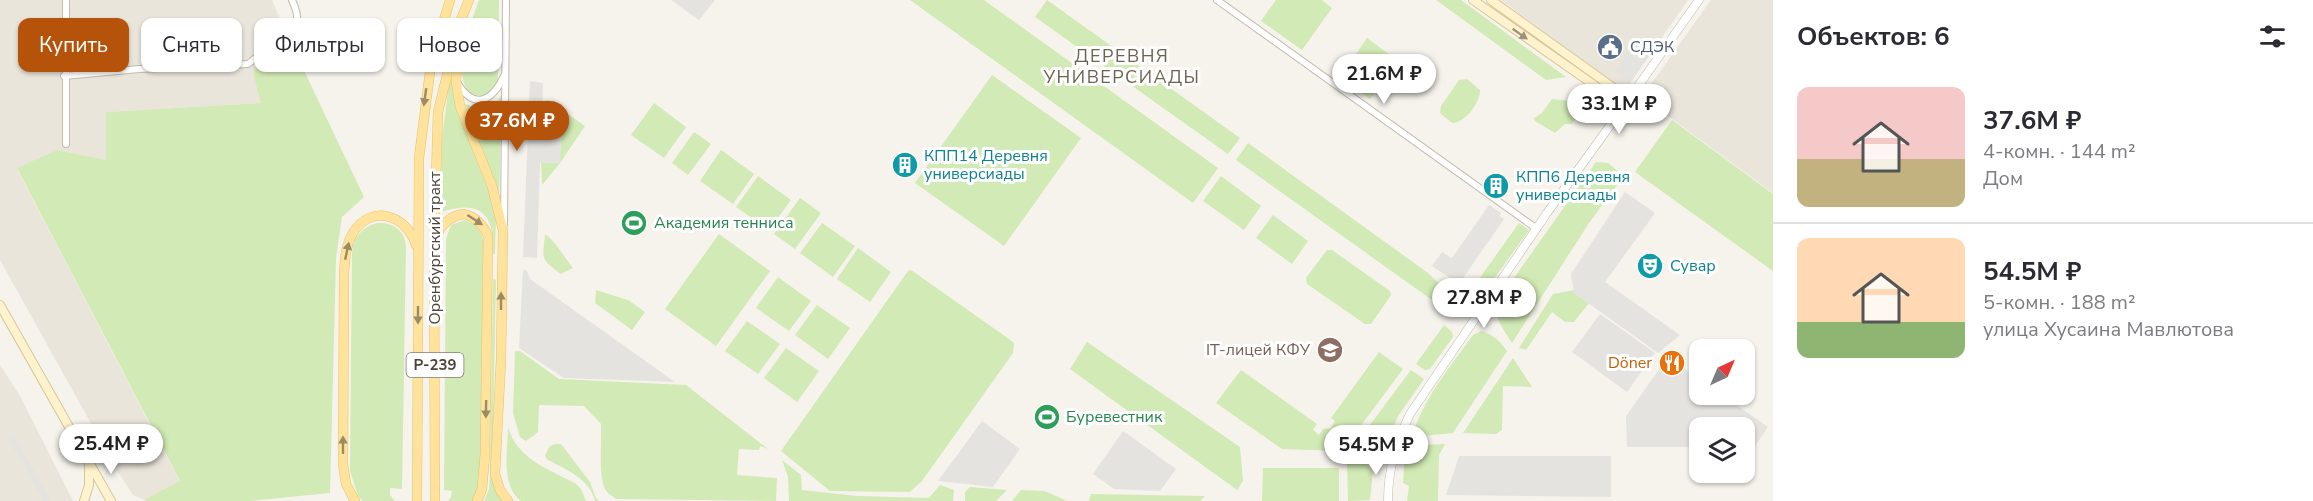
<!DOCTYPE html>
<html lang="ru">
<head>
<meta charset="utf-8">
<style>
	:root { --surface:#fff; --page:#f2f2f3; --text:#2b2b33; --muted:#7c7c81; --line:#e1e1e2; --accent:#b45309 }
	body { margin:0; font-family:"Nunito Sans",sans-serif; background:var(--page); color:var(--text); height:100vh; display:flex; flex-direction:column; font-size:22px; white-space:nowrap }
	* { box-sizing:border-box; margin:0 }
	p { font-size:20px; color:var(--muted) }
	.icon { flex:none; width:33px; height:33px; fill:none; stroke:currentColor; stroke-width:2; stroke-linecap:round; stroke-linejoin:round }
	.map { position:relative; flex:1; overflow:hidden }
	.panel { display:flex; flex-direction:column; background:var(--surface); width:540px }
	.panel>* { flex:none }
	.hud { position:absolute; left:18px; top:18px; width:570px; height:54px; display:flex; gap:12px }
	.needle { width:39px; rotate:44deg }
	.tools { position:absolute; left:1689px; top:339px; display:grid; gap:12px }
	.tools a { display:grid; place-items:center; width:66px; height:66px; border-radius:12px; background:var(--surface); box-shadow:0 2px 4px #0004; font-size:30px }
	.price { position:absolute; translate:-50% -51px; padding:0 14px; border-radius:21px; background:#fff; color:#222; font-size:20px; line-height:39px; filter:drop-shadow(0 2px 3px #0008) }
	.price::after { content:''; position:absolute; left:50%; top:36px; width:18px; height:14px; margin-left:-9px; background:inherit; clip-path:polygon(0 0,100% 0,50% 100%) }
	.price.on { background:var(--accent); color:#fff }
	ul { padding:0; list-style:none }
	li { display:flex; align-items:center; gap:18px; height:150px; padding:0 24px }
	li+li { border-top:2px solid var(--line) }
	li span { display:grid; place-items:center; flex:none; width:168px; height:120px; border-radius:12px; color:#555 }
	li>.icon { margin-inline-start:auto }
	span .icon { width:72px; height:72px; fill:#fffc; stroke-width:1 }
	li b { font-size:26px }
	h2 { display:flex; justify-content:space-between; align-items:center; height:72px; padding:0 24px; font-size:26px }
	.tag { padding:0 21px; border-radius:12px; background:var(--surface); box-shadow:0 2px 4px #0004; font-size:21px; line-height:54px }
	.tag.on { background:var(--accent); color:#fff }
	main { display:flex; flex:1; min-height:0 }
	.map>svg:first-child { display:block }
	.residential { fill:#eae5da }
	.green { fill:#d2eab5 }
	.parking { fill:#e5e3e0 }
	.lines { fill:none; stroke-linecap:round; stroke-linejoin:round }
	.minor-casing { stroke:#c2bbae; stroke-width:8 }
	.tertiary-casing { stroke:#c2bbae; stroke-width:9 }
	.secondary-casing { stroke:#d6c79b; stroke-width:10 }
	.primary-casing { stroke:#e6c16a; stroke-width:10 }
	.minor { stroke:#fff; stroke-width:6 }
	.tertiary { stroke:#fff; stroke-width:8 }
	.secondary { stroke:#fff3cd; stroke-width:8 }
	.primary { stroke:#ffe39c; stroke-width:9 }
	.oneway { fill:#9c937c }
	.oneway2 { fill:#9c8c66 }
	.labels { text-anchor:middle; dominant-baseline:central; stroke-width:6; stroke-linejoin:round; paint-order:stroke }
	.shield { fill:#fff; stroke:#817c74; stroke-width:1.5 }
	.shield-label { font-size:15px; font-weight:bold; fill:#4b4439 }
	.service-label { font-size:16px; fill:#4e5e75; stroke:#fff; text-anchor:start }
	.culture-label { font-size:16px; fill:#0d838f; stroke:#fff; text-anchor:start }
	.leisure-label { font-size:16px; fill:#27864d; stroke:#fff; text-anchor:start }
	.street-label { font-size:16px; fill:#4b4439; stroke:#fff }
	.education-label { font-size:16px; fill:#785e54; stroke:#fff; text-anchor:end }
	.food-label { font-size:16px; fill:#c56008; stroke:#fff; text-anchor:end }
	.neighbourhood-label { font-size:18px; letter-spacing:1.5px; fill:#6e6250; stroke:#fff }
</style>
</head>
<body>
<main>
<div class="map">
<svg width="1773" height="501" viewBox="0 0 1773 501">
	<rect width="100%" height="100%" fill="#f6f3ec"/>
	<g class="residential">
		<path d="M0 0H272L281 22 253 73 262 103 106 112V160L57 150 17 169 180 482 144 500 133 495 118 472 0 260Z"/>
		<path d="M1501 0H1688L1629 85 1624 87 1618 86Z"/>
		<path d="M1711 0H1773V193L1642 97Z"/>
		<path d="M0 365 20 396 73 501H0Z"/>
	</g>
	<g class="green">
		<path d="M479 0H499L498 84 490 94C441 107 470 23 479 0Z"/>
		<path d="M910 0H984L1218 168 1193 203Z"/>
		<path d="M1047 0 1240 138 1228 154 1035 17Z"/>
		<path d="M1276 0H1322L1332 8 1302 50 1261 21Z"/>
		<path d="M1436 0H1461L1566 77 1546 80Z"/>
		<path d="M281 22 364 197 342 217 336 258 330 493 250 501H146L144 500 180 481 17 168 57 150 106 160V112L261 103 253 73Z"/>
		<path d="M1367 38 1398 61 1370 99 1340 77Z"/>
		<path d="M451 68 456 107 492 200 496 217 495 254H493C495 214 481 199 441 212L442 139Z"/>
		<path d="M992 75 1081 138 1004 246 915 183Z"/>
		<path d="M1467 79 1480 90C1480 103 1465 123 1452 123L1440 113 1441 106 1459 80Z"/>
		<path d="M502 93 499 194 465 104C479 109 496 109 502 93Z"/>
		<path d="M1552 99 1572 101 1582 108 1572 124H1565L1555 133 1535 121 1534 118 1542 113Z"/>
		<path d="M548 100 585 126 560 163 542 185 541 163H560L561 111H542L541 102Z"/>
		<path d="M654 103 686 127 664 158 631 135Z"/>
		<path d="M1672 120 1773 194V271L1635 172Z"/>
		<path d="M694 132 711 144 688 175 672 163Z"/>
		<path d="M1248 143 1428 273 1448 292 1439 305 1236 160Z"/>
		<path d="M721 150 754 174 733 204 700 181Z"/>
		<path d="M1596 162 1608 163 1624 176 1589 223 1512 343C1504 330 1493 317 1497 302Z"/>
		<path d="M758 176 791 200 769 230 736 207Z"/>
		<path d="M1221 176 1261 206 1244 230 1203 201Z"/>
		<path d="M800 198 821 213 795 249 774 234Z"/>
		<path d="M1273 215 1308 241 1292 264 1256 238Z"/>
		<path d="M465 220 478 226 483 239 481 485 473 501H448L451 497 452 491 444 490 446 239 451 225Z"/>
		<path d="M377 223C392 222 405 230 406 246L402 489 390 488V495L395 501H363L358 496 350 471 352 252C354 237 362 227 377 223Z"/>
		<path d="M822 223 855 246 833 277 800 253Z"/>
		<path d="M1519 223 1529 230 1479 300 1469 293Z"/>
		<path d="M545 234C557 243 563 256 573 268L561 274C539 258 543 259 545 234Z"/>
		<path d="M719 234 770 271 716 346 665 309Z"/>
		<path d="M858 248 891 272 870 302 837 279Z"/>
		<path d="M1327 250H1332L1390 291 1391 295 1371 324H1365L1307 284 1306 278Z"/>
		<path d="M911 270 1009 339 1014 343 1013 353 922 481 910 492 830 491 781 451 908 271Z"/>
		<path d="M778 277 811 301 789 331 756 308Z"/>
		<path d="M493 279 496 280 492 476 496 490 502 501H484L489 489 490 476Z"/>
		<path d="M596 290 628 300 645 312 632 330 595 303Z"/>
		<path d="M1574 290V293L1589 303 1574 322H1565L1552 312 1526 350 1519 348 1553 294Z"/>
		<path d="M817 305 850 328 828 359 795 335Z"/>
		<path d="M747 321 780 344 758 374 725 351Z"/>
		<path d="M1444 325 1452 332 1453 337 1430 369 1425 370 1416 364Z"/>
		<path d="M1481 331C1494 335 1499 340 1507 351L1453 433 1412 437C1423 399 1450 367 1473 335Z"/>
		<path d="M1087 342 1240 447 1243 481 1237 490 1070 369Z"/>
		<path d="M786 348 819 371 797 402 764 378Z"/>
		<path d="M515 351H520L559 379 686 385 768 449 760 446 759 450 739 449 737 475 777 478 776 501 616 499C612 496 607 493 605 489 598 473 602 442 601 424L584 406 539 405 538 432 526 441 520 437 513 413Z"/>
		<path d="M1379 352 1403 369 1342 451 1282 449 1216 403 1241 370 1317 424 1313 430 1319 435 1323 429 1331 428 1335 421 1331 418Z"/>
		<path d="M1513 358 1532 387 1503 386 1502 430 1496 434 1463 433Z"/>
		<path d="M1411 370 1424 379 1398 416 1386 446 1379 452 1349 453Z"/>
		<path d="M508 427C517 459 548 469 575 483L581 489 586 501H521C500 485 508 450 508 427Z"/>
		<path d="M554 444H561L590 482 596 498 599 501H595C590 479 567 470 548 460L545 456 549 447Z"/>
		<path d="M1445 444 1439 455 1438 501H1407L1409 486 1403 483 1404 465 1409 451 1420 445Z"/>
		<path d="M782 460 801 475 802 490 857 496 929 498 940 485 954 490 953 501H789L788 477Z"/>
		<path d="M1366 463 1373 471 1370 500 1348 501 1347 464Z"/>
		<path d="M1263 468H1339V501H1262Z"/>
		<path d="M970 487 1007 490 996 501H965V492Z"/>
		<path d="M1021 490 1045 491 1067 501H1012Z"/>
		<path d="M1091 494 1205 496 1200 501H1089Z"/>
	</g>
	<g class="parking">
		<path d="M671 0H715L699 20Z"/>
		<path d="M1654 39 1658 42 1630 82 1615 71 1632 46Z"/>
		<path d="M530 81 543 83 542 111H561L560 163H540L537 258 523 257Z"/>
		<path d="M1625 192 1655 213 1605 282 1680 335 1658 353 1574 293 1571 274Z"/>
		<path d="M1489 205 1501 213 1499 216 1504 219 1459 284 1432 266 1442 252 1452 258Z"/>
		<path d="M523 269 527 271 530 279 675 382 564 378 519 348Z"/>
		<path d="M1600 314 1655 353 1627 392 1572 352Z"/>
		<path d="M1668 357 1699 379 1700 394 1722 395 1768 427 1755 446H1745L1744 428H1700L1699 447H1627L1626 416Z"/>
		<path d="M982 421 1020 449 993 487 938 481Z"/>
		<path d="M1123 431 1176 469 1160 491 1114 489 1093 474Z"/>
		<path d="M14 435 50 500 48 501H44L8 438Z"/>
		<path d="M1459 456H1611V497L1446 495Z"/>
	</g>
	<g class="lines">
		<g class="minor-casing">
			<g id="minor">
				<path d="M1217 0 1537 229"/>
				<path d="M64 76 139 69 248 64 294 27C300 17 296 10 292 0"/>
				<path d="M458 84C475 111 493 100 504 76"/>
				<path d="M66 144V0"/>
				<path d="M504 224 506 0"/>
			</g>
		</g>
		<g class="tertiary-casing">
			<g id="tertiary">
				<path d="M1629 99 1699 0"/>
				<path d="M1388 501C1388 469 1396 443 1410 414L1547 213 1624 106"/>
			</g>
		</g>
		<g class="secondary-casing">
			<g id="secondary">
				<path d="M1473 0 1624 106 1629 99 1491 0"/>
				<path d="M0 305 111 501"/>
				<path d="M84 501 89 485V462"/>
			</g>
		</g>
		<g class="primary-casing">
			<g id="primary">
				<path d="M458 47 456 81 460 106 492 186 503 230 501 360 495 474 500 490 508 501"/>
				<path d="M435 239C440 226 449 216 464 214 476 217 483 224 488 236L485 454 482 489 477 501"/>
				<path d="M355 501 346 484 343 464 344 275C345 260 345 246 353 233 371 203 407 215 416 245"/>
				<path d="M417 501 419 158 431 64 450 0"/>
				<path d="M435 501 434 244 438 112 460 22 469 0"/>
			</g>
		</g>
		<use href="#minor" class="minor"/>
		<use href="#tertiary" class="tertiary"/>
		<use href="#secondary" class="secondary"/>
		<use href="#primary" class="primary"/>
	</g>
	<defs><path id="oneway-solid" d="M-6-.8H1V-3.2L6.5 0L1 3.2V.8H-6Z" transform="scale(1.5)"/></defs>
	<use class="oneway" href="#oneway-solid" transform="translate(1520 34) rotate(35)"/>
	<g class="oneway2">
		<use href="#oneway-solid" transform="translate(425 97) rotate(98)"/>
		<use href="#oneway-solid" transform="translate(475 220) rotate(33)"/>
		<use href="#oneway-solid" transform="translate(347 251) rotate(-78)"/>
		<use href="#oneway-solid" transform="translate(501 301) rotate(-90)"/>
		<use href="#oneway-solid" transform="translate(418 315) rotate(90)"/>
		<use href="#oneway-solid" transform="translate(486 409) rotate(91)"/>
		<use href="#oneway-solid" transform="translate(343 445) rotate(-90)"/>
	</g>
	<defs>
		<g id="civic-disc" transform="scale(1.35)"><circle r="9.5" fill="#5c6f8a" stroke="#fff"/><path d="M-.6-6.5H3V-4.5H.6V-3L4-1V1h2V6H-6V1h2V-1L-.6-3ZM-1.2 2.5V6h2.4V2.5Z" fill="#fff"/></g>
		<g id="building-disc" transform="scale(1.35)"><circle r="9.5" fill="#0f9aa8" stroke="#fff"/><path d="M-4-6H4V6H1V3H-1V6H-4ZM-2.5-4.3h1.7v1.8h-1.7ZM.8-4.3h1.7v1.8H.8ZM-2.5-1h1.7V.8h-1.7ZM.8-1h1.7V.8H.8Z" fill="#fff"/></g>
		<g id="stadium-disc" transform="scale(1.35)"><circle r="9.5" fill="#2e9e5b" stroke="#fff"/><path d="M0-5a6.5 5 0 1 0 0 10a6.5 5 0 1 0 0-10ZM-3.5-1.8h7v3.6h-7Z" fill="#fff"/></g>
		<g id="theatre-disc" transform="scale(1.35)"><circle r="9.5" fill="#0f9aa8" stroke="#fff"/><path d="M-5-5.5Q0-4 5-5.5V0Q5 5 0 6Q-5 5-5 0ZM-3.3-2.5H-1v1.5H-3.3ZM1-2.5H3.3v1.5H1ZM-2.8 1Q0 5.5 2.8 1Z" fill="#fff"/></g>
		<g id="school-disc" transform="scale(1.35)"><circle r="9.5" fill="#8d6e63" stroke="#fff"/><path d="M0-5L7-2L0 1L-7-2ZM-4 1L0 2.5L4 1V4Q0 6-4 4Z" fill="#fff"/></g>
		<g id="restaurant-disc" transform="scale(1.35)"><circle r="9.5" fill="#e8710a" stroke="#fff"/><path d="M-5-6h1v4h1v-4h1v4h1v-4h1v5L-1.5 .5V6h-2V.5L-5-1ZM5-6V6H3V1.5H1.5Q1.5-4 5-6Z" fill="#fff"/></g>
	</defs>
	<g fill-rule="evenodd">
		<use href="#civic-disc" x="1610" y="47"/>
		<use href="#building-disc" x="905" y="165"/>
		<use href="#building-disc" x="1496" y="186"/>
		<use href="#stadium-disc" x="634" y="223"/>
		<use href="#theatre-disc" x="1650" y="266"/>
		<use href="#school-disc" x="1330" y="350"/>
		<use href="#restaurant-disc" x="1672" y="363"/>
		<use href="#stadium-disc" x="1047" y="417"/>
	</g>
	<g class="labels">
		<rect class="shield" x="406.5" y="353" width="57" height="24" rx="4.5"/>
		<g class="shield-label">
			<text x="435" y="365">Р-239</text>
		</g>
		<g class="service-label">
			<text x="1630" y="47">СДЭК</text>
		</g>
		<g class="culture-label">
			<text x="924" y="156">КПП14 Деревня<tspan x="924" dy="18">универсиады</tspan></text>
			<text x="1516" y="177">КПП6 Деревня<tspan x="1516" dy="18">универсиады</tspan></text>
			<text x="1670" y="266">Сувар</text>
		</g>
		<g class="leisure-label">
			<text x="654" y="223">Академия тенниса</text>
			<text x="1066" y="417">Буревестник</text>
		</g>
		<g class="street-label">
			<text transform="translate(435 248) rotate(-90)">Оренбургский тракт</text>
		</g>
		<g class="education-label">
			<text x="1310" y="350">IT-лицей КФУ</text>
		</g>
		<g class="food-label">
			<text x="1652" y="363">Döner</text>
		</g>
		<g class="neighbourhood-label">
			<text x="1122" y="56">ДЕРЕВНЯ<tspan x="1122" dy="21">УНИВЕРСИАДЫ</tspan></text>
		</g>
	</g>
</svg>
<div class="tools">
<a><svg class="needle" viewBox="-14 -14 28 28"><path d="M0-13l5 13h-10z" fill="#e53935"/><path d="M0 13l5-13h-10z" fill="#7c7c81"/></svg></a>
<a><svg class="icon" aria-label="layers" viewBox="0 0 24 24"><path d="M12 4l9 5-9 5-9-5zM3 14l9 5 9-5"/></svg></a>
</div>
<b class="price" style="left:1384px;top:105px">21.6M ₽</b>
<b class="price" style="left:1619px;top:135px">33.1M ₽</b>
<b class="price on" style="left:517px;top:152px">37.6M ₽</b>
<b class="price" style="left:1484px;top:329px">27.8M ₽</b>
<b class="price" style="left:111px;top:475px">25.4M ₽</b>
<b class="price" style="left:1376px;top:476px">54.5M ₽</b>
<div class="hud">
<a class="tag on">Купить</a>
<a class="tag">Снять</a>
<a class="tag">Фильтры</a>
<a class="tag">Новое</a>
</div>
</div>
<section class="panel">
<h2>Объектов: 6<svg class="icon" aria-label="filters" viewBox="0 0 24 24"><path d="M4 7h16M4 17h16"/><circle cx="9" cy="7" r="2"/><circle cx="15" cy="17" r="2"/></svg></h2>
<ul>
<li><span style="background:linear-gradient(#f6c9c9 60%,#c2b280 0)"><svg class="icon" aria-label="home" viewBox="0 0 24 24"><path d="M3 11l9-7 9 7M6 9v11h12V9"/></svg></span><div><b>37.6M ₽</b><p>4-комн. · 144 m²</p><p>Дом</p></div></li>
<li><span style="background:linear-gradient(#ffd9b3 70%,#8fb573 0)"><svg class="icon" aria-label="home" viewBox="0 0 24 24"><path d="M3 11l9-7 9 7M6 9v11h12V9"/></svg></span><div><b>54.5M ₽</b><p>5-комн. · 188 m²</p><p>улица Хусаина Мавлютова</p></div></li>
</ul>
</section>
</main>
</body>
</html>
